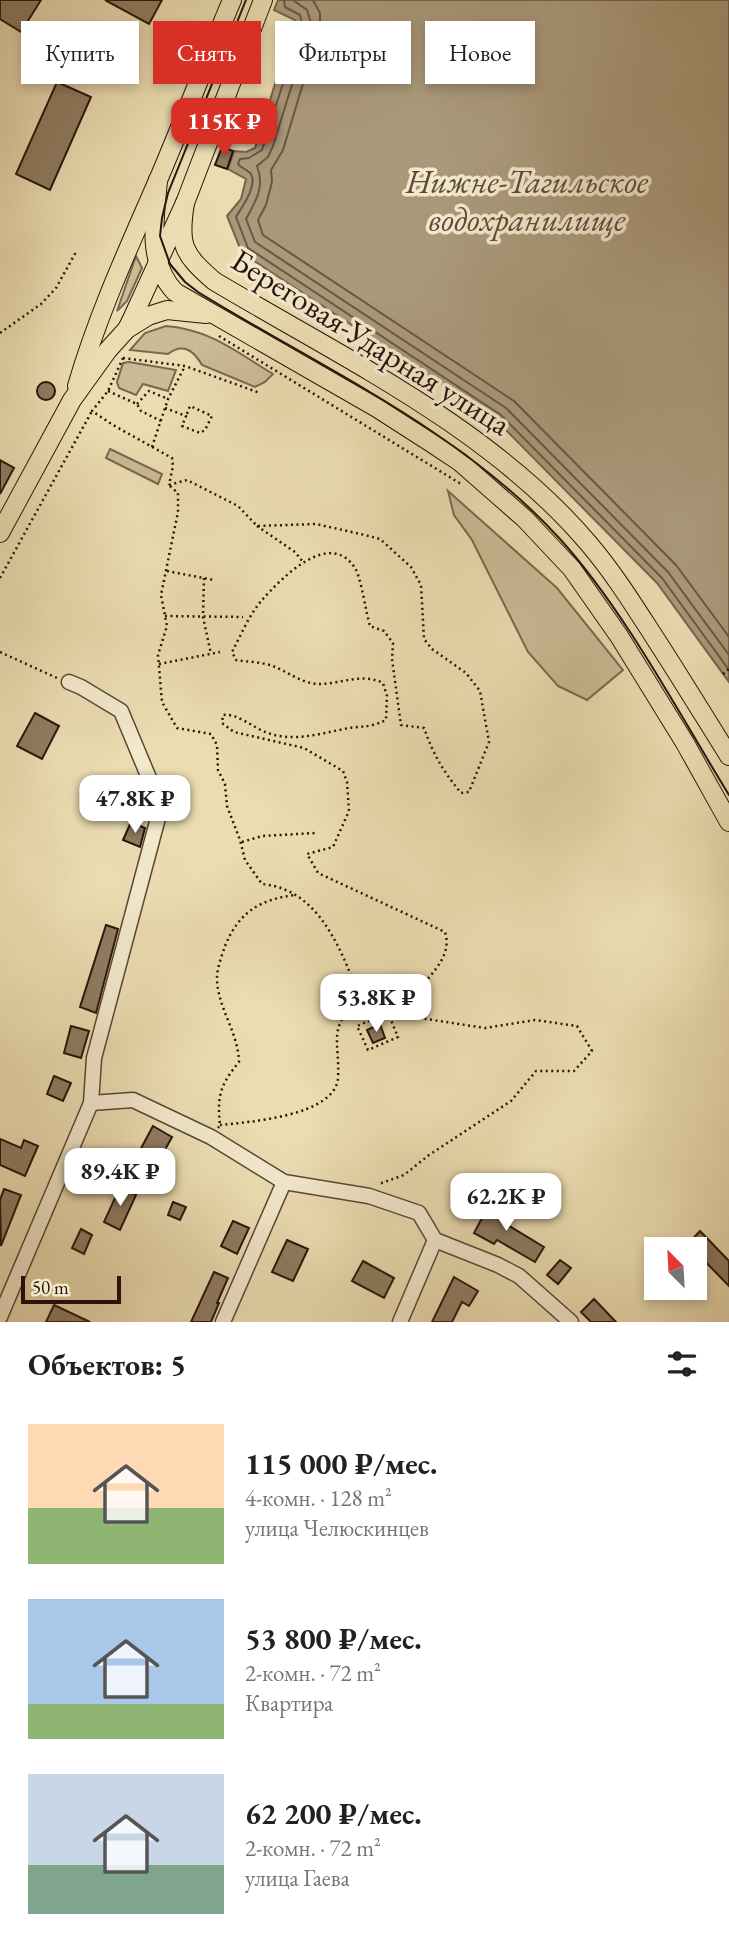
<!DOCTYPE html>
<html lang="ru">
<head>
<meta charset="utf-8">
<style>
	:root { --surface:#fff; --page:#f2f2f2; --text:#202124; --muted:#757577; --accent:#d93025 }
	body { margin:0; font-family:"EB Garamond",serif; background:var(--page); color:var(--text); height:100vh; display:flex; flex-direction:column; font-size:26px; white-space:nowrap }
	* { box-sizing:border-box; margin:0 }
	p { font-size:23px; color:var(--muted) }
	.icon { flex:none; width:38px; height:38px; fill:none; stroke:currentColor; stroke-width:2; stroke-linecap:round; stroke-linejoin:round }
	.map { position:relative; height:1322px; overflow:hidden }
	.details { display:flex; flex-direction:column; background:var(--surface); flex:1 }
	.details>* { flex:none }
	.hud { position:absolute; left:21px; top:21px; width:688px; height:63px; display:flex; gap:14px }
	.needle { width:46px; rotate:336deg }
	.tools { position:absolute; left:644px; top:1237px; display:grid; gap:14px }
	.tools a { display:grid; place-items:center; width:63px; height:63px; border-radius:0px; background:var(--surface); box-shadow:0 4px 10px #0003; font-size:35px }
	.scale { position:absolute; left:21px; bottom:18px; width:100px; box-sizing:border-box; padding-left:7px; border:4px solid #2a140b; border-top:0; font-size:19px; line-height:24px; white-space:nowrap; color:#2a140b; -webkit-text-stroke:5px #f2e8cc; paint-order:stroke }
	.price { position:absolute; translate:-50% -60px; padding:0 16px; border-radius:14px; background:#fff; color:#222; font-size:23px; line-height:46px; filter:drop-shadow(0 2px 4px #0008) }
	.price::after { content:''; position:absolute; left:50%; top:42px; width:21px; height:16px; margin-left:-10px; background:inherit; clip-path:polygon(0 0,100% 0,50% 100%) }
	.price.active { background:var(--accent); color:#fff }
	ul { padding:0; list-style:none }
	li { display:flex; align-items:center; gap:21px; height:175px; padding:0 28px }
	li span { display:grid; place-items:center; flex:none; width:196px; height:140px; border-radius:0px; color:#555 }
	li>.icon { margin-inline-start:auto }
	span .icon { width:84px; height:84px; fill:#fffc; stroke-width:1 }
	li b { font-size:30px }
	h2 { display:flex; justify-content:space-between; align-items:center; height:84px; padding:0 28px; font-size:30px }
	.pill { padding:0 24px; border-radius:0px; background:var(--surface); box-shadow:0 4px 10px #0003; font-size:24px; line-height:63px }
	.pill.active { background:var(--accent); color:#fff }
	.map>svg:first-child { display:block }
	.green { fill:#caba95; stroke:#7a6750; stroke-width:2 }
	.water { fill:#a99879; stroke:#76634d; stroke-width:2 }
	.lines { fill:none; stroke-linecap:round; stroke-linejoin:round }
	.shore { stroke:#6a5642; stroke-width:2 }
	.building { fill:#8e7c61; stroke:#2a140b; stroke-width:2 }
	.minor-casing { stroke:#5a4634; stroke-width:17 }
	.major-casing { stroke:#2a140b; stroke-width:20 }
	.path { stroke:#2a140b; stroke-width:2.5; stroke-dasharray:2 3.5; stroke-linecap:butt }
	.minor { stroke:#f2e8cc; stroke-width:14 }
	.major { stroke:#ebdcb1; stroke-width:18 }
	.tram { stroke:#2a140b; stroke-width:2 }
	.labels { text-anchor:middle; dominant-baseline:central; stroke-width:7; stroke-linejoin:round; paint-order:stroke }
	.street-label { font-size:32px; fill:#2a140b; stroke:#f2e8cc }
	.water-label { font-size:33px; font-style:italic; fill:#5d4937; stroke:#f2e8cc }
</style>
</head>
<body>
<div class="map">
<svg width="729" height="1322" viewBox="0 0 729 1322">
	<rect width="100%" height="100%" fill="#ebdcb1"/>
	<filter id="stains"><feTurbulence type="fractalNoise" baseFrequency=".00286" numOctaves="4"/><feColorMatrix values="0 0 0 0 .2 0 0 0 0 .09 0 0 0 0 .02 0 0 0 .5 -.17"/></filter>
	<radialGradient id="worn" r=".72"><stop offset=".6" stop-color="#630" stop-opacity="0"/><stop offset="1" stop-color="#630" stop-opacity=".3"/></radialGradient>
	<g class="green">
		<path d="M136 256 142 268 127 301 117 311Z"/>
		<path d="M166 326C211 330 235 351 273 374L265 382 255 387 202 365C194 351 183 342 168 354L130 350 145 333Z"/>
		<path d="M129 362 176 370 168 391 143 384 136 395 119 388 117 382 123 363Z"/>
		<path d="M110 449 162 474 158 484 106 458Z"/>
		<path d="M448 491 557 588 623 670 587 700 558 686 528 652 472 540 454 515Z"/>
	</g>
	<path class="water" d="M278 0H729V682L657 583 496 420 242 253 227 216 241 199 246 179 228 169 234 151 246 152 255 148 295 20 274 10Z"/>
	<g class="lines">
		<g class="shore">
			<path d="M284 0 285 7 300 15 302 23 262 150 249 158 240 159 238 164C241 168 248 170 251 174 258 186 241 208 236 217L248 248 501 415 662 578 729 670"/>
			<path d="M293 0 307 10 311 23 273 146 268 157 257 166C265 186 256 201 246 219L255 242 506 408 668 572 729 655"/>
			<path d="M313 0 320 13V27L283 150 271 170 272 182 266 205 258 220 263 235 514 401 676 565 729 637"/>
		</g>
	</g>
	<g class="building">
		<path d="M0 0H41L21 32 0 19Z"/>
		<path d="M105 0H162L149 24Z"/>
		<path d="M57 82 91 97 50 190 16 174Z"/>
		<path d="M222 147 233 151 227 169 215 165Z"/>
		<circle cx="46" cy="391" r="9"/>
		<path d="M0 460 14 468 0 494Z"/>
		<path d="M35 713 59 726 42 759 17 746Z"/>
		<path d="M131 822 145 828 140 847 123 840Z"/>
		<path d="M106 925 118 929 96 1013 80 1007Z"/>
		<path d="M380 1024 385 1038 373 1043 367 1030Z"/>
		<path d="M71 1026 89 1031 81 1058 64 1053Z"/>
		<path d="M54 1076 71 1083 63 1101 47 1094Z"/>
		<path d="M153 1126 172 1137 151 1175 132 1165Z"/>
		<path d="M0 1139 21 1148 24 1140 38 1146 25 1176 0 1165Z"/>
		<path d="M120 1187 136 1195 120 1230 104 1222Z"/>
		<path d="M4 1189 21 1195 1 1246 0 1200Z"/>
		<path d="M491 1201 512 1213 506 1224 544 1247 535 1262 497 1240 494 1244 474 1233Z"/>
		<path d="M173 1202 186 1207 180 1220 168 1215Z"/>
		<path d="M233 1221 249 1228 237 1254 221 1246Z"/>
		<path d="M81 1229 92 1235 84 1254 72 1248Z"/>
		<path d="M700 1231 729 1261V1286L688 1244Z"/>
		<path d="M287 1240 308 1249 293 1281 272 1272Z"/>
		<path d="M560 1260 571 1268 558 1284 547 1275Z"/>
		<path d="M363 1261 394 1278 384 1298 352 1281Z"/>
		<path d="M214 1272 228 1278 217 1303H219L211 1322H191Z"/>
		<path d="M454 1277 478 1291 469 1306 462 1302 452 1322H432Z"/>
		<path d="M594 1299 616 1322H591L581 1312Z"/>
		<path d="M54 1305 90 1322H46Z"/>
	</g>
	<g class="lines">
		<g class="minor-casing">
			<g id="minor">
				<path d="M91 1103 133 1100 211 1137 284 1182 369 1196 419 1213 435 1240 498 1265 519 1276 571 1322"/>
				<path d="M0 1317 91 1103 94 1058 158 818 154 790 121 711 81 687 69 682"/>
				<path d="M223 1322 284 1182"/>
				<path d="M400 1322 435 1240"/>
			</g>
		</g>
		<g class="major-casing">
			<g id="major">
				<path d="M158 180C155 219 146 261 175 292L377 408 433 444 460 462 525 519 572 569 619 636 685 743 729 822"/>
				<path d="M185 203C178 245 183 254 214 281 343 358 491 428 589 544 613 572 633 604 653 635 679 675 704 716 729 756"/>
				<path d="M127 329 148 316 167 310 206 314"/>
				<path d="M77 386C98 314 129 247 159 178 184 119 207 59 232 0"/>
				<path d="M0 533 72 400 108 350 127 329 132 319 185 203 263 0"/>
			</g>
		</g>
		<g class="path">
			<path d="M0 333 41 304 56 288 76 252"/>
			<path d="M219 336 461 484"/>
			<path d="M123 358 108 391 92 411 113 425 172 458 173 466 169 485"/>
			<path d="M123 358 185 366 260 393"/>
			<path d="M108 391 137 404 141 411 161 421"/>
			<path d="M137 404 149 391 168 399"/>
			<path d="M165 408 186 416 182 426 200 433 205 430 212 416 190 406 186 416"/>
			<path d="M152 447 168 399 185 366"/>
			<path d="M169 485 187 480 238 506 257 526 316 524 365 535 380 539 411 567 421 585 424 639 432 649 466 673 480 691 489 742 469 792 461 793C443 771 434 756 424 728L401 725 392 659 393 643 384 631 370 626C366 613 361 577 355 568 329 528 281 579 262 600 249 615 241 635 232 652L236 660C249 662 264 662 275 667 290 673 304 685 322 684 342 683 363 673 383 683L387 696 386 720C367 729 362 725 344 729 319 734 293 742 268 733 253 728 238 713 223 715L222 723 234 732 304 748 343 771 347 782 349 811 333 847 307 854 318 873 445 932C454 961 422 980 410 1002L420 1018 485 1028 535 1020 577 1026 592 1051 574 1071H536L511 1101 429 1155 404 1175 379 1184"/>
			<path d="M170 486 178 493V512L161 595 167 626 158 655 162 702 177 728 211 734 217 745 218 770 225 784 227 806 240 840 245 860 262 884C328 890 347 969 369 1021L357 1026 368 1050 398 1037 388 1013 369 1021"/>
			<path d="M257 526 295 552 303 562"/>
			<path d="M167 571 214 580"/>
			<path d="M0 578 92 411"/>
			<path d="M204 578 203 617 211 654"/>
			<path d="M165 616 243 617"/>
			<path d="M0 652 57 678"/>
			<path d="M159 664 220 652"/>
			<path d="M723 674 729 669"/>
			<path d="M242 842 262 836 315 833"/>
			<path d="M220 1125C249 1122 335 1116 338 1078 340 1042 327 1028 358 1000"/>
			<path d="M218 1128 220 1125C217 1096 220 1085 239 1062 238 1031 217 1007 217 978 217 968 222 955 225 946 239 912 260 899 296 895"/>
		</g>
		<use href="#minor" class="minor"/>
		<use href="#major" class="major"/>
		<path class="tram" d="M246 0 168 193 162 218 160 236 170 264 185 282 198 292C321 368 461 430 560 539 625 611 678 712 729 795"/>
	</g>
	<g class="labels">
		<g class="street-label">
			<text transform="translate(371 342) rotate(32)">Береговая-Ударная улица</text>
		</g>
		<g class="water-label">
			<text x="527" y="181">Нижне-Тагильское<tspan x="527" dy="38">водохранилище</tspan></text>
		</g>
	</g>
	<rect width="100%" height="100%" filter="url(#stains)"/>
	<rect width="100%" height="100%" fill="url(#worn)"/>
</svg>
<div class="tools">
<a><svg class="needle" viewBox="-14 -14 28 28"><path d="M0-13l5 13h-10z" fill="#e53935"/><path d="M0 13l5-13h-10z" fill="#757577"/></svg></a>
</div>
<div class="scale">50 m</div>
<b class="price active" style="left:224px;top:158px">115K ₽</b>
<b class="price" style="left:135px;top:835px">47.8K ₽</b>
<b class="price" style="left:376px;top:1034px">53.8K ₽</b>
<b class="price" style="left:120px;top:1208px">89.4K ₽</b>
<b class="price" style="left:506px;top:1233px">62.2K ₽</b>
<div class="hud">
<a class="pill">Купить</a>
<a class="pill active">Снять</a>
<a class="pill">Фильтры</a>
<a class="pill">Новое</a>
</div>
</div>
<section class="details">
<h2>Объектов: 5<svg class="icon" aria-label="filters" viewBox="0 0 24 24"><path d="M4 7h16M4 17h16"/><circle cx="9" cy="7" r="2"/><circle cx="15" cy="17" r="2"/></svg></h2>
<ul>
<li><span style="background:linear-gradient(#ffd9b3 60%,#8fb573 0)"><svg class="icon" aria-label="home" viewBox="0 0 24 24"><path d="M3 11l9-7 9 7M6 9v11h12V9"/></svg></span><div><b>115 000 ₽/мес.</b><p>4-комн. · 128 m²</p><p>улица Челюскинцев</p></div></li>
<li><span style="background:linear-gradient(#a9c7e8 75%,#8fb573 0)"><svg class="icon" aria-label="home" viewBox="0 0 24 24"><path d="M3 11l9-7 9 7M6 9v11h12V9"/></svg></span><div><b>53 800 ₽/мес.</b><p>2-комн. · 72 m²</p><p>Квартира</p></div></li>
<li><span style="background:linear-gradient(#c9d6e8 65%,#7fa58c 0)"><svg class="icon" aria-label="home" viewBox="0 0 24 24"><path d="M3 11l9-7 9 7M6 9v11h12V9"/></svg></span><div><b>62 200 ₽/мес.</b><p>2-комн. · 72 m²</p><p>улица Гаева</p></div></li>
</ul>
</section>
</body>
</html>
